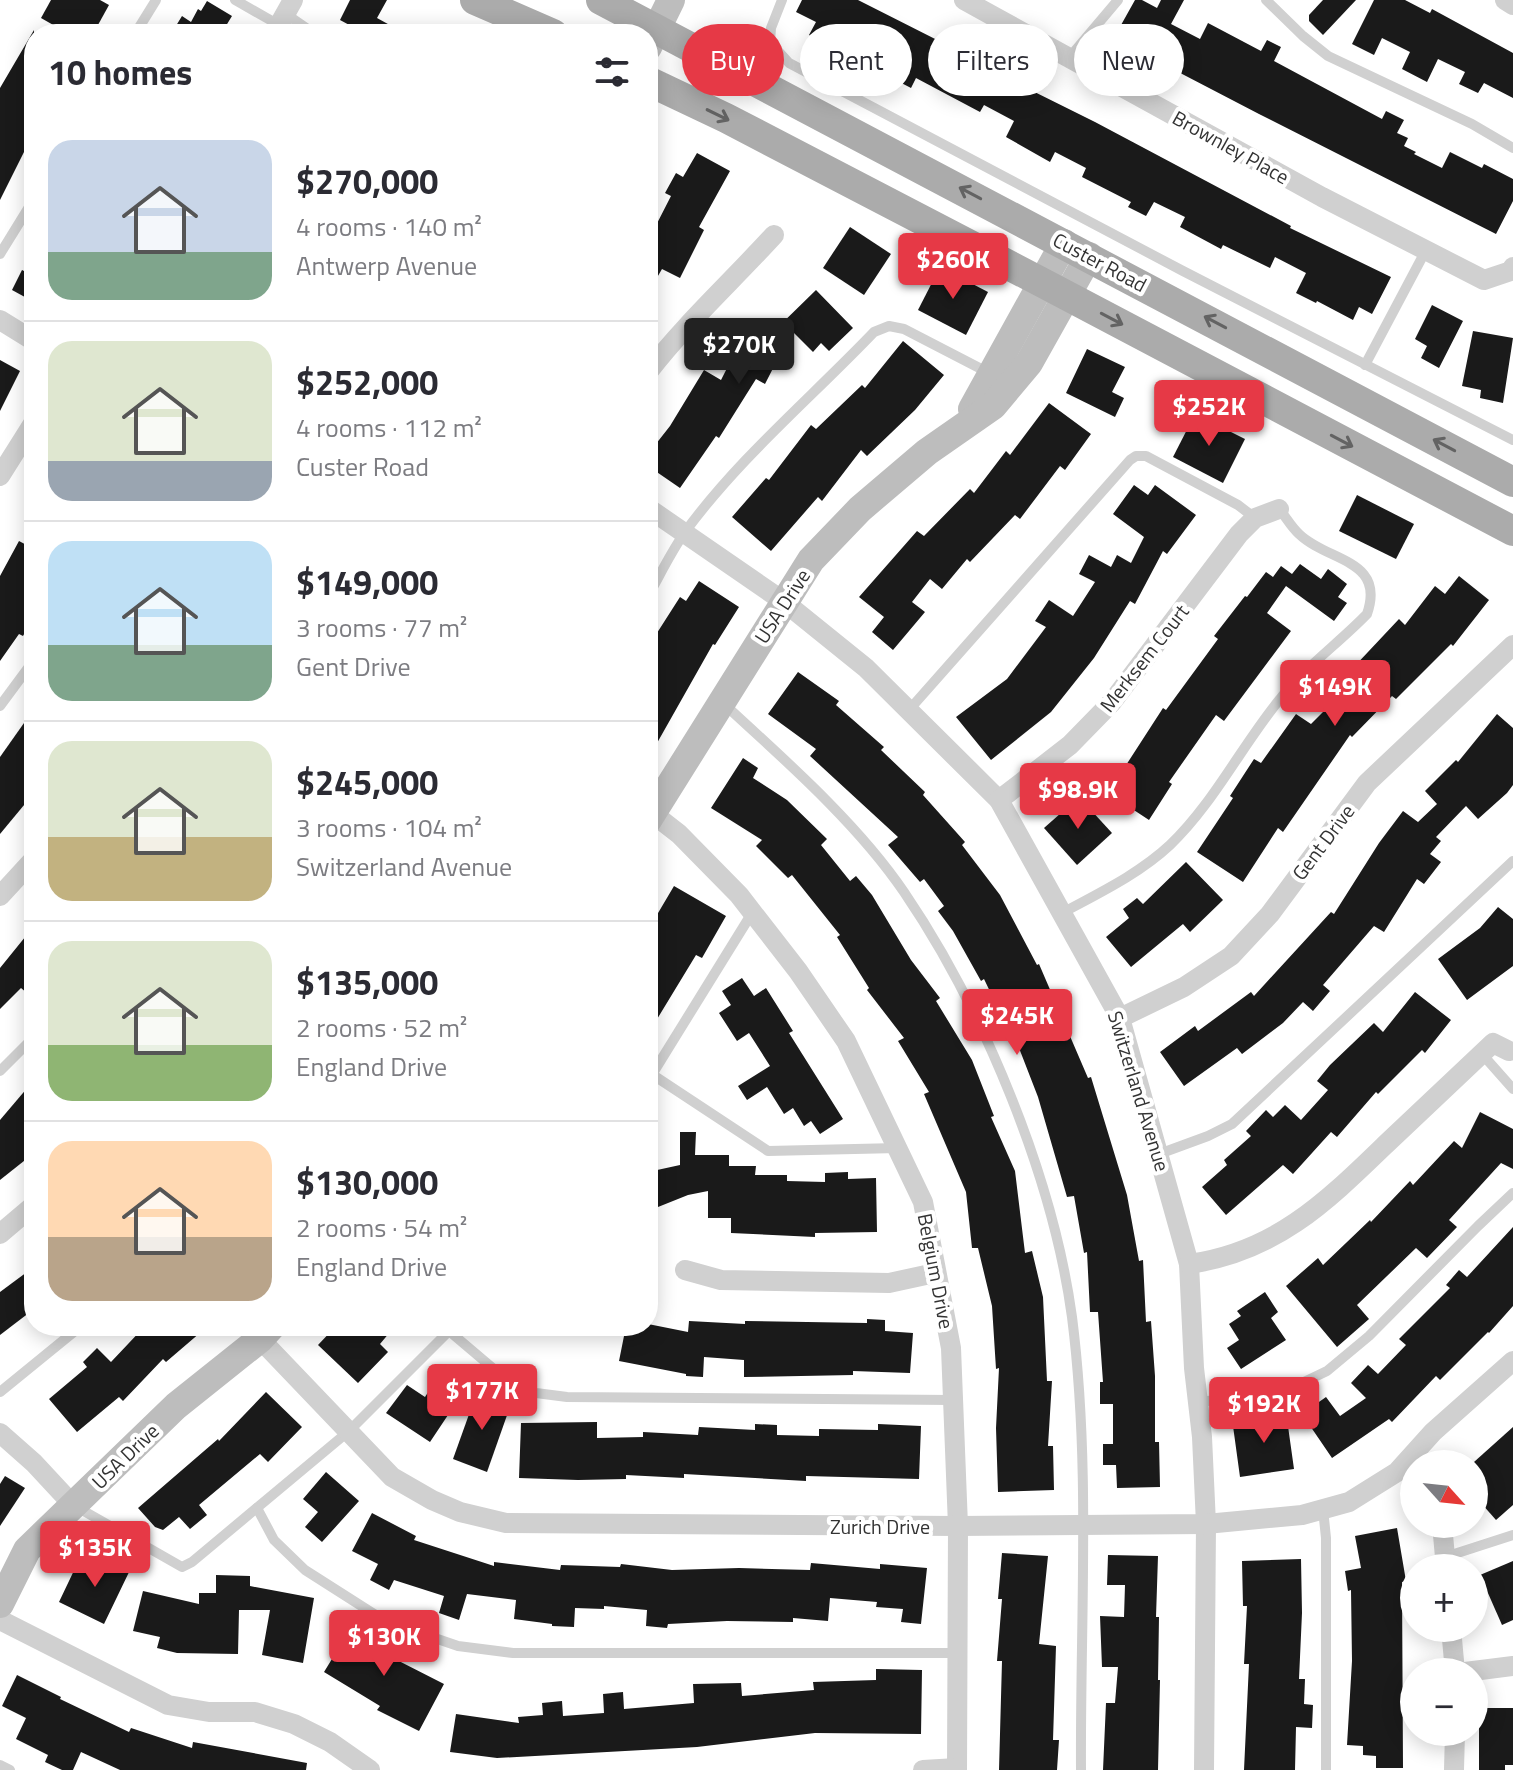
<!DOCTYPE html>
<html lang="en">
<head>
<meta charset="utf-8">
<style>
	:root { --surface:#fff; --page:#f7f7f7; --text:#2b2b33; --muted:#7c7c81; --line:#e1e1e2; --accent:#e63946 }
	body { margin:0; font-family:"Titillium Web",sans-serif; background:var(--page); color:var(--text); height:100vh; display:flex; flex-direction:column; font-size:30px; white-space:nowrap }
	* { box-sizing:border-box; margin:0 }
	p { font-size:26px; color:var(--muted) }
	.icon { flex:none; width:44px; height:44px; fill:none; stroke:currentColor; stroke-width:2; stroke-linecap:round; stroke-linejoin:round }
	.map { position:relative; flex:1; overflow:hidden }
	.sheet { position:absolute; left:24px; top:24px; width:634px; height:1312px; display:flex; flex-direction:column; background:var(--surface); border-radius:32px; box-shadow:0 4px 20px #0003 }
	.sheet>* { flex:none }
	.hud { position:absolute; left:682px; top:24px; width:710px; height:72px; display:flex; gap:16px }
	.needle { width:52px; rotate:117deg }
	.buttons { position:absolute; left:1400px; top:1450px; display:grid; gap:16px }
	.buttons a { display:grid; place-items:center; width:88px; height:88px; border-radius:50%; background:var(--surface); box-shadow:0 4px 20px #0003; font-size:40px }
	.price { position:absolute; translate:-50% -68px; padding:0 18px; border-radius:8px; background:var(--accent); color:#fff; font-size:26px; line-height:52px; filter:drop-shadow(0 2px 4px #0008) }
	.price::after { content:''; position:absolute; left:50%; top:48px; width:24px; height:18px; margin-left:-12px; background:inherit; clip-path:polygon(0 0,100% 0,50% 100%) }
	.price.active { background:#222; color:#fff }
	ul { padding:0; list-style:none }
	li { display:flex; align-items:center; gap:24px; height:200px; padding:0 24px }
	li+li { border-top:2px solid var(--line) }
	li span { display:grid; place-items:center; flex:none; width:224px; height:160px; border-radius:24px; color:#555 }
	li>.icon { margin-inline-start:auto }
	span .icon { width:96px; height:96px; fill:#fffc; stroke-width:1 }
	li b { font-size:34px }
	h2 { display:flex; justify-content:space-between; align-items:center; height:96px; padding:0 24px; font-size:34px }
	.tag { padding:0 28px; border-radius:36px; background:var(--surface); box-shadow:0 4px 20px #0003; font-size:28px; line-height:72px }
	.tag.active { background:var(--accent); color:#fff }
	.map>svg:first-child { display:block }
	.building { fill:#1a1a1a }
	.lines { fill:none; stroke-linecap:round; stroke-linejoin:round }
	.lane { stroke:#d0d0d0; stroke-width:10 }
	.street { stroke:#d0d0d0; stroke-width:20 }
	.secondary { stroke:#bdbdbd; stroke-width:28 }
	.primary { stroke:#ababab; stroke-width:30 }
	.oneway { stroke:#636363 }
	.labels { text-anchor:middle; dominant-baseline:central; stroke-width:8; stroke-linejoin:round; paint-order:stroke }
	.street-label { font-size:20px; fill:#333; stroke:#fff }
</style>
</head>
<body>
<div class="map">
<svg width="1513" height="1770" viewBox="0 0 1513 1770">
	<rect width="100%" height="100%" fill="#fff"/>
	<g class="building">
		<path d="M51 0H100L109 5 93 34H69L41 18Z"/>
		<path d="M350 0H387L377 18 406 34H366L340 20Z"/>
		<path d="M802 0H858L947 45 946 48 1095 122 1291 226 1290 228 1391 277 1372 314 1359 307 1353 320 1317 301 1316 303 1296 293 1306 273 1275 257 1270 268 1223 245 1221 249 1180 227 1185 217 1154 202 1146 216 1128 207 1131 202 1082 177 1086 168 1055 152 1050 162 1006 137 1014 121 984 105 980 112 916 78 911 88 809 35 816 22 796 12Z"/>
		<path d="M1135 0H1142L1157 8 1161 0H1184L1171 24 1200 39 1208 23 1261 51 1267 40 1281 47 1274 61 1382 119 1386 111 1404 120 1397 133 1408 138 1404 146 1416 152 1414 154 1442 168 1450 152 1482 168 1484 164 1513 179V201L1496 234 1259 114 1161 63 1163 60 1116 34Z"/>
		<path d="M1323 0H1356L1323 35 1309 21V15Z"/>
		<path d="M1374 0H1405L1430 13 1432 9 1513 53V98L1484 83 1478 93 1459 84 1465 72 1438 59 1427 82 1402 69 1410 52 1382 38 1374 55 1352 44Z"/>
		<path d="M207 1 232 16 221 34H171L182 16 191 22 198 9 201 11Z"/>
		<path d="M34 30V144L29 154 24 152 0 200V88Z"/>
		<path d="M697 153 730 171 699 227 704 230 680 278 662 269 648 293V241L671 196 665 193 676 173 683 177Z"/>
		<path d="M850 227 891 254 864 295 823 268Z"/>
		<path d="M940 267 988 292 966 335 918 310Z"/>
		<path d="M22 270 34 276V302L12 290Z"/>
		<path d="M816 290 853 328 829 351 821 343 813 352 792 331 765 384 756 379 719 438 716 436 680 488 648 466V454L670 426 704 370 721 380 750 323 771 334Z"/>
		<path d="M1432 305 1463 321 1439 368 1421 358 1427 346 1415 339Z"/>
		<path d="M1473 331 1513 338 1503 403 1480 398 1481 390 1462 386Z"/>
		<path d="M903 341 944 375 915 410 867 456 861 450 822 501 818 497 771 551 732 517 766 478 769 480 811 425 816 429 862 385 865 388Z"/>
		<path d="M1087 349 1125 367 1112 392 1124 398 1115 417 1066 393Z"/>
		<path d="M0 360 20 371 0 411Z"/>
		<path d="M1049 403 1091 434 1065 470 1060 466 1020 519 1015 515 970 562 967 559 942 589 930 579 912 602 925 612 893 650 872 632 884 617 859 597 917 531 924 536 970 489 974 493 1006 451 1010 455Z"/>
		<path d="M1195 414 1245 439 1223 483 1173 457Z"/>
		<path d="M1134 485 1148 495 1155 485 1196 515 1167 554 1163 551 1135 604 1130 601 1094 658 1051 712 991 760 956 717 1007 679 1046 627 1035 621 1049 600 1073 616 1095 582 1079 574 1089 555 1111 567 1117 555 1131 563 1144 537 1113 514Z"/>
		<path d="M1357 495 1414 524 1396 559 1339 531Z"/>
		<path d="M19 541 34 549V616L23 636 19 634 0 661V576Z"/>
		<path d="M1300 564 1321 579 1328 569 1347 584 1338 597 1347 603 1334 621 1286 586 1267 613 1291 631 1224 721 1216 715 1169 782 1172 784 1149 820 1108 793 1163 708 1166 710 1218 639 1214 636 1245 596 1247 597 1266 572 1273 577 1281 566 1292 574Z"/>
		<path d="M1459 576 1489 600 1453 646 1451 644 1396 699 1392 696 1352 737 1350 735 1283 832 1278 828 1243 882 1197 852 1233 798 1230 796 1254 759 1261 763 1296 714 1311 724 1339 696 1329 686 1349 666 1352 669 1399 619 1405 625 1435 586 1445 594Z"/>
		<path d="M699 581 739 607 715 645 713 644 648 759V647L680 597 686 601Z"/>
		<path d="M798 672 839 701 836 705 884 747 881 750 925 792 923 795 965 842 962 845 1000 895 1037 965 1039 964 1088 1078 1091 1077 1127 1195 1139 1261 1143 1260 1146 1322 1151 1321 1155 1376V1442H1159L1160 1487 1117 1488 1116 1465H1103V1444H1113V1404H1100V1382H1103L1098 1312H1090L1087 1252 1084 1253 1074 1196 1067 1197 1038 1097 1012 1030 1009 1031 984 979 981 981 953 931 938 911 944 906 924 879 920 882 888 845 898 837 810 756 816 749 768 714Z"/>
		<path d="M1497 714 1513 728V785L1507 793 1478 819 1466 806 1436 837 1441 841 1430 854 1441 862 1424 884 1417 879 1384 932 1374 926 1323 985 1330 991 1313 1011 1303 1002 1283 1023 1242 1054 1237 1048 1184 1086 1160 1052 1195 1026 1198 1031 1251 992 1254 996 1331 912 1334 914 1379 843 1403 811 1418 822 1437 804 1425 791 1456 760 1458 762Z"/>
		<path d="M24 723 34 730V793L0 834V757Z"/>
		<path d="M743 758 758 768 753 778 787 800 827 839 821 845 850 881 856 876 872 895 911 960 940 998 936 1001 972 1060 994 1116 991 1117 1015 1171 1025 1253 1032 1251 1043 1297 1047 1381H1052L1048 1446H1053L1054 1490 998 1492 996 1428 999 1368 996 1369 992 1306 978 1248H972L966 1192 924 1094 929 1092 898 1041 904 1038 867 990 869 988 837 937 840 935 792 875 788 878 756 846 762 840 711 808Z"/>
		<path d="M1079 797 1112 833 1077 865 1044 828Z"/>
		<path d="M1186 862 1223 900 1190 932 1183 924 1131 967 1106 937 1129 918 1123 909 1137 898 1143 904Z"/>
		<path d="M674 886 726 916 702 958 696 955 648 1034V930Z"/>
		<path d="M1498 907 1513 919V966L1467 1000 1438 959 1480 928Z"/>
		<path d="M34 926V999L21 988 0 1009V968Z"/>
		<path d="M742 978 754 996 766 988 793 1031 789 1033 843 1119 820 1134 811 1121 804 1126 793 1108 784 1114 767 1087 747 1100 738 1086 770 1066 749 1033 737 1041 719 1013 731 1005 722 991Z"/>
		<path d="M1415 992 1451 1020 1425 1053 1422 1050 1378 1094 1376 1092 1337 1137 1331 1132 1293 1174 1283 1165 1226 1215 1202 1187 1227 1165 1224 1160 1251 1136 1246 1131 1266 1110 1273 1117 1285 1105 1301 1120 1328 1090 1317 1081 1330 1065 1374 1023 1383 1032Z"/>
		<path d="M34 1080V1153L0 1180V1120Z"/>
		<path d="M1480 1112 1513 1129V1169L1501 1163 1449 1220 1457 1227 1427 1258 1416 1248 1357 1305 1369 1319 1337 1347 1286 1286 1318 1258 1323 1265 1370 1220 1371 1222 1410 1181 1413 1185 1454 1141 1462 1148Z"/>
		<path d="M680 1132H696L695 1155H729V1166H756L755 1175H787V1181L825 1182V1173L848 1172V1179L876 1178 877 1232 815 1233V1237L731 1233V1218H708V1191L688 1195 648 1211V1172L680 1165Z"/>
		<path d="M1513 1227V1306L1489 1333 1488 1332 1440 1380 1436 1376 1392 1422 1389 1419 1332 1458 1302 1414 1326 1397 1340 1416 1366 1398 1351 1383 1368 1365 1378 1374 1406 1345 1399 1339 1450 1288 1446 1285 1459 1270 1467 1277Z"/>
		<path d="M27 1272 34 1281V1309L0 1335V1292Z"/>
		<path d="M1265 1292 1278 1312 1271 1318 1286 1340 1241 1369 1227 1348 1239 1340 1229 1324 1241 1316 1237 1311Z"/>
		<path d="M867 1319 885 1320V1331L913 1333 910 1373 853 1371V1375L744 1377V1360L704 1357 703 1377 686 1376V1374L619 1361 626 1326 648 1324 688 1332 689 1321 745 1324V1321L867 1323Z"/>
		<path d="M145 1326H208L166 1362 163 1359 123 1401 119 1397 77 1432 49 1399 87 1367 83 1362 97 1348 111 1362Z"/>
		<path d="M336 1326H395L380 1344 388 1352 358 1383 318 1345Z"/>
		<path d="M445 1366 470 1382 430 1442 386 1413 407 1385 425 1397Z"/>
		<path d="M266 1392 302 1427 268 1462 260 1454 199 1505 207 1515 190 1529 179 1517 163 1530 155 1527 138 1508 218 1439 219 1441Z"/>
		<path d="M477 1392 511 1404 487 1472 453 1459Z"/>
		<path d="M1286 1412 1294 1469 1240 1477 1233 1426 1251 1424 1250 1417Z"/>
		<path d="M597 1422V1438L643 1437V1432L698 1435 699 1427 755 1430V1424L777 1425V1435L819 1436V1429L878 1430V1424L921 1426 919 1479 806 1476V1481L684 1474V1478L626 1475V1479L578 1480 519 1478 521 1423Z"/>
		<path d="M1513 1427V1505L1496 1520 1474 1495V1462Z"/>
		<path d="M326 1472 359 1501 322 1542 305 1527 318 1512 303 1499Z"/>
		<path d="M5 1476 25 1488 0 1526V1484Z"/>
		<path d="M372 1513 416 1536 414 1540 494 1566V1562L560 1570 561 1565 620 1567 621 1564 672 1570 739 1568 810 1570 811 1563 880 1569V1564L927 1568 921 1624 901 1622 903 1609 876 1607 877 1602 830 1598 828 1621 793 1618V1622L727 1621 668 1624 667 1628 646 1626 647 1610 604 1606V1609L575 1608 574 1627 552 1626V1624L514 1619 516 1600 467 1594 459 1620 439 1613 444 1596 394 1580 389 1590 370 1580 378 1564 352 1551Z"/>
		<path d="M1397 1528 1406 1581 1402 1582 1403 1768H1376V1756L1363 1755V1746L1347 1745 1352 1661 1351 1590 1348 1591 1345 1571 1361 1568 1355 1536Z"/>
		<path d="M1002 1553 1048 1556 1039 1644 1056 1646 1053 1740H1059L1057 1770H999L1002 1661H997L1002 1599H998Z"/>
		<path d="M1108 1555 1158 1556 1156 1617H1159L1158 1680H1160L1158 1770H1103L1106 1703H1115L1118 1667H1102L1100 1616 1124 1617 1125 1585H1107Z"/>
		<path d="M1301 1559 1302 1613 1299 1679H1305L1304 1704 1313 1705 1312 1728 1296 1727 1295 1770H1244L1249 1664H1244L1247 1606H1243L1242 1561Z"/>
		<path d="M79 1560 103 1571 109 1560 130 1570 104 1624 59 1602Z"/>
		<path d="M1513 1561V1620L1502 1625 1480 1575Z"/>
		<path d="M216 1575 250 1576V1586L314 1598 303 1663 262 1655 270 1610H239L238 1654 177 1653 157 1648 160 1637 133 1631 143 1591 199 1604V1593H216Z"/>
		<path d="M354 1623 397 1650 393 1658 444 1684 419 1731 377 1710 380 1706 324 1672Z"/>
		<path d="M876 1669 922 1670 921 1734 815 1733 697 1747 497 1758 450 1752 456 1714 519 1723 518 1717 543 1715 542 1703 562 1701 563 1716 604 1713 603 1694 623 1692 624 1709 694 1703 693 1684 741 1683 742 1696 814 1690 813 1682 876 1680Z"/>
		<path d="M17 1675 61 1697 60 1699 129 1732 131 1728 192 1748 193 1742 307 1763 306 1770H120L81 1752 73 1770H62L45 1762 48 1755 16 1739 26 1718 2 1706Z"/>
		<path d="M1479 1708H1513V1765H1505V1770H1479Z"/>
	</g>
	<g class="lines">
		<g class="lane">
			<path d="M235 0 279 25"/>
			<path d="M782 0 771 28 770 42 789 63 1183 271 1513 440"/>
			<path d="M1266 0 1303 36 1328 56 1472 124 1513 148"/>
			<path d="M286 14 315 34"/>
			<path d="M135 34 156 0"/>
			<path d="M1069 58 1118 0"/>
			<path d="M0 254 34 199"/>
			<path d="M1365 365 1426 250"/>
			<path d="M648 596C660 575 671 552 685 532 739 458 811 398 874 332L889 326 904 329 991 374"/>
			<path d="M724 704C785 760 858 824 904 892 983 1008 1053 1177 1072 1317 1091 1466 1080 1620 1081 1770"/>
			<path d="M0 706 34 660"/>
			<path d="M909 710 1130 460 1136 456H1146L1238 505 1255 518"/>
			<path d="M1062 913C1099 893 1139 874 1170 845 1214 803 1242 745 1280 699 1305 667 1339 643 1367 614 1386 559 1328 562 1299 534 1291 527 1286 517 1279 509"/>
			<path d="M1482 1054 1513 1089"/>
			<path d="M0 1071 34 1037"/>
			<path d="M653 1075 768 1151 898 1148"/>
			<path d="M648 1081 752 913"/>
			<path d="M1159 1154 1208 1136 1232 1124 1513 861"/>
			<path d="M449 1331 508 1381 536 1393 567 1397 953 1400"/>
			<path d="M0 1392 81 1326"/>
			<path d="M1198 1402 1281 1393 1327 1371 1369 1336 1478 1226 1513 1193"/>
			<path d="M75 1506 182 1567 192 1562 349 1431 454 1326"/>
			<path d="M257 1508 274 1540 305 1570 385 1621 458 1646 513 1653H957"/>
			<path d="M1323 1509 1326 1538V1770"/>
			<path d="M1445 1557 1513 1535"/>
			<path d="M0 1765 10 1770"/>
		</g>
		<g class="street">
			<path d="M964 0 1322 197 1484 280 1511 271 1513 267"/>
			<path d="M1505 0 1513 5"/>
			<path d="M274 34 293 0"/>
			<path d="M0 320 34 341"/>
			<path d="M648 372C686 323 732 281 774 235"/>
			<path d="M0 476 34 422"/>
			<path d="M648 508 783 601 866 668 999 800 1120 1018 1189 1264 1194 1368 1202 1437 1206 1524 1204 1770"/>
			<path d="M999 800 1070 745 1112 702 1239 534 1255 518 1279 509"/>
			<path d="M652 813 679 834 739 895 798 971 846 1041 923 1202 951 1348 958 1526 957 1770"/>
			<path d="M0 896 34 859"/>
			<path d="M1120 1018 1184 987 1231 956 1270 914 1367 783 1513 645"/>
			<path d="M0 1234 34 1205"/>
			<path d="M1189 1264C1275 1252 1325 1203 1385 1145 1421 1111 1457 1077 1493 1043L1509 1051"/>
			<path d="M685 1270 721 1280 889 1283 935 1273"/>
			<path d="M260 1339 392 1477 432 1500 460 1512 506 1523 958 1526 1206 1524 1302 1515 1349 1502 1397 1472 1433 1432 1513 1361"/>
			<path d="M0 1433 34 1463 73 1505"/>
			<path d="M1442 1524 1446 1568"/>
			<path d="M0 1620 168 1705 209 1712H255L294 1724 330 1742 370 1770"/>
			<path d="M1451 1628 1455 1672"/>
			<path d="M1465 1672 1513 1666"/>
			<path d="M923 1770 957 1768"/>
			<path d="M1454 1770 1455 1732"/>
		</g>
		<g class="secondary">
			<path d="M648 47 671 0"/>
			<path d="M972 409 1064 243"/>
			<path d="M648 820 811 560 860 509 927 452 993 406 1029 363 1089 256"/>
			<path d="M0 1604 27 1550 176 1406 260 1339 272 1326"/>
		</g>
		<g class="primary">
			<path d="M475 0 553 34"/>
			<path d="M601 0 1513 482"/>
			<path d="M648 81 726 118 1043 283 1513 531"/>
		</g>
	</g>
	<defs><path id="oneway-shaft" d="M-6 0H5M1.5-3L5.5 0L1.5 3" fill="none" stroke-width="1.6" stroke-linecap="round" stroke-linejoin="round" transform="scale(2)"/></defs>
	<g class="oneway">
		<use href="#oneway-shaft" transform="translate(718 115) rotate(26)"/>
		<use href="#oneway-shaft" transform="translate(970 193) rotate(-152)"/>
		<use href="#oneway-shaft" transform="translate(1112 319) rotate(28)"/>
		<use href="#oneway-shaft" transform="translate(1215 322) rotate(-152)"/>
		<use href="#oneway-shaft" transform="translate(1342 441) rotate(28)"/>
		<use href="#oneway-shaft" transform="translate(1444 445) rotate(-152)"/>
	</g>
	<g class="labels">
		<g class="street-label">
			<text transform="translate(1231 147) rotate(29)">Brownley Place</text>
			<text transform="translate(1100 262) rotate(28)">Custer Road</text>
			<text transform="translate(782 606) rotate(-57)">USA Drive</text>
			<text transform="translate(1144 658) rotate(-52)">Merksem Court</text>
			<text transform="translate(1323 842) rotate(-53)">Gent Drive</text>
			<text transform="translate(1139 1091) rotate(73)">Switzerland Avenue</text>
			<text transform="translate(936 1271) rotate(79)">Belgium Drive</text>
			<text transform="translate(125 1456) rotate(-44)">USA Drive</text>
			<text x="880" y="1526">Zurich Drive</text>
		</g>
	</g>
</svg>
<div class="buttons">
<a><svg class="needle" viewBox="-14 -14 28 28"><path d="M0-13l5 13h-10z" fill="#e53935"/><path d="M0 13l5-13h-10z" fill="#7c7c81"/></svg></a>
<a>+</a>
<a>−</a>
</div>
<b class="price" style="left:953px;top:301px">$260K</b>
<b class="price active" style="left:739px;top:386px">$270K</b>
<b class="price" style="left:1209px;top:448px">$252K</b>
<b class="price" style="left:1335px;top:728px">$149K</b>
<b class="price" style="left:1078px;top:831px">$98.9K</b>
<b class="price" style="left:1017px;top:1057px">$245K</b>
<b class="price" style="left:482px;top:1432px">$177K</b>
<b class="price" style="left:1264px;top:1445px">$192K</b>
<b class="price" style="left:95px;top:1589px">$135K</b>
<b class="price" style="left:384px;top:1678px">$130K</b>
<div class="hud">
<a class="tag active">Buy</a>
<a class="tag">Rent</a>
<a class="tag">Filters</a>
<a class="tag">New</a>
</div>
<section class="sheet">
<h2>10 homes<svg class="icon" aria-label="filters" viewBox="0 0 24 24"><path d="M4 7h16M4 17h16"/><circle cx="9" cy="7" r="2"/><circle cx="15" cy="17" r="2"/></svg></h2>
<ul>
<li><span style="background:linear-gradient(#c9d6e8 70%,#7fa58c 0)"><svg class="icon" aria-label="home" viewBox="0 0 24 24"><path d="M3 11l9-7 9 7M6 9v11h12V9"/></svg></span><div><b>$270,000</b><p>4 rooms · 140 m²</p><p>Antwerp Avenue</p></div></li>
<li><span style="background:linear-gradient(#dfe7d0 75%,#9aa5b1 0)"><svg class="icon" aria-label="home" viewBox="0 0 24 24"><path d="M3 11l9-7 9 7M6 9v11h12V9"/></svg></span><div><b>$252,000</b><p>4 rooms · 112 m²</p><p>Custer Road</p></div></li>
<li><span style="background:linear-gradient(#bfe0f5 65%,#7fa58c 0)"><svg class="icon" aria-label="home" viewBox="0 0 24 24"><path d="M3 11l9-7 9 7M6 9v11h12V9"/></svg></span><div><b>$149,000</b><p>3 rooms · 77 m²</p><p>Gent Drive</p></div></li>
<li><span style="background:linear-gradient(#dfe7d0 60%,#c2b280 0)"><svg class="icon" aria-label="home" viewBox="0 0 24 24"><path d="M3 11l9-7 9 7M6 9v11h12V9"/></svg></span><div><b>$245,000</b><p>3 rooms · 104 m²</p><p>Switzerland Avenue</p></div></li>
<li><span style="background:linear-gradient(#dfe7d0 65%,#8fb573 0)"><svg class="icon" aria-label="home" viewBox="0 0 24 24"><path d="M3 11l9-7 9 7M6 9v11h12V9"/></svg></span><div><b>$135,000</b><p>2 rooms · 52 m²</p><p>England Drive</p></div></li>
<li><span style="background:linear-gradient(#ffd9b3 60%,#b9a48a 0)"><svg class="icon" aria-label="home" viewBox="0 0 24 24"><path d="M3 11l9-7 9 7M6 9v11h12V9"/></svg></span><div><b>$130,000</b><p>2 rooms · 54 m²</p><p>England Drive</p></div></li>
</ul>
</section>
</div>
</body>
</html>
